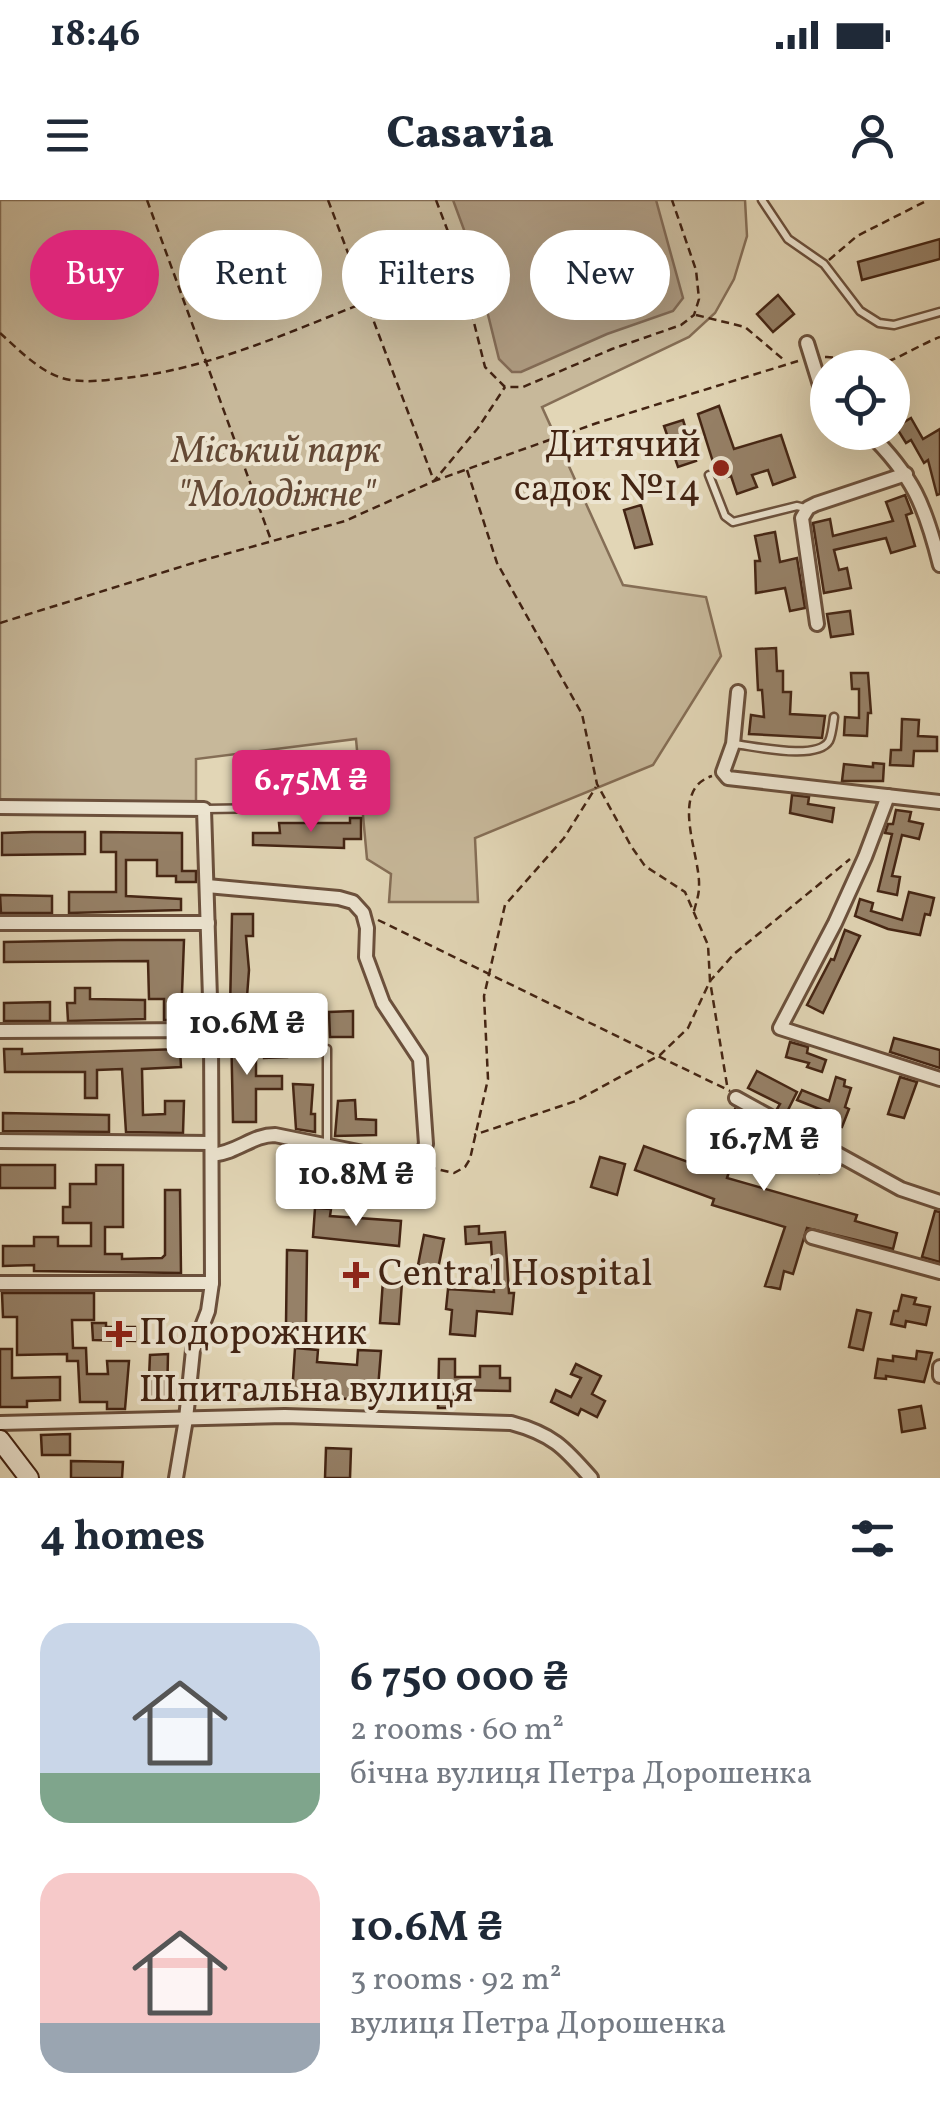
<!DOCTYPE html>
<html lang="en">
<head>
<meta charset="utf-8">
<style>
	:root { --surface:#fff; --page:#f2f2f3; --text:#1f2937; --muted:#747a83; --accent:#db2777 }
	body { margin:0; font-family:Vollkorn,serif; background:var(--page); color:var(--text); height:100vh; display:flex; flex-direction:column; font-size:38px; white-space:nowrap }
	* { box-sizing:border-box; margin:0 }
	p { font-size:32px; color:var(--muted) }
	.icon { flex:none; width:55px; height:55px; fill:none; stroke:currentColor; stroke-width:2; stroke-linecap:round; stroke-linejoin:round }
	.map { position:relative; height:1278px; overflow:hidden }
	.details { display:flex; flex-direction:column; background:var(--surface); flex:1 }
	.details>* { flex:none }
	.banner { position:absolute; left:30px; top:30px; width:880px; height:90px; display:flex; gap:20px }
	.controls { position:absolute; left:810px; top:150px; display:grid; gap:20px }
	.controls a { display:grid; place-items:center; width:100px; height:100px; border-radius:50%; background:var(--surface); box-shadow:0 10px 40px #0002; font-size:50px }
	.price { position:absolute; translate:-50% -85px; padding:0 22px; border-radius:10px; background:#fff; color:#222; font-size:32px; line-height:65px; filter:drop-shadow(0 2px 5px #0008) }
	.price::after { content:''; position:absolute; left:50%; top:60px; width:30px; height:22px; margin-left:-15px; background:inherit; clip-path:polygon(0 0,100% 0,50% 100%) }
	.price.on { background:var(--accent); color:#fff }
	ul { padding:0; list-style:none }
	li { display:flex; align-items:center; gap:30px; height:250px; padding:0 40px }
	li span { display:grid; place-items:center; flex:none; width:280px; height:200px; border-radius:30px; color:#555 }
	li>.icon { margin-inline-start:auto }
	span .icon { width:120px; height:120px; fill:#fffc; stroke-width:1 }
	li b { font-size:42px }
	h2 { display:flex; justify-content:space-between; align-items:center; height:120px; padding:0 40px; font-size:42px }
	.chip { padding:0 35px; border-radius:45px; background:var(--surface); box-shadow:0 10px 40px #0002; font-size:35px; line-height:90px }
	.chip.on { background:var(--accent); color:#fff }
	.status { display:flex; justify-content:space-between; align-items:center; height:70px; padding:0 50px; background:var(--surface); direction:ltr }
	.status svg { height:28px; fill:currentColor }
	header { display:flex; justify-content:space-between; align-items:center; height:130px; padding:0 40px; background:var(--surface); font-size:45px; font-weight:800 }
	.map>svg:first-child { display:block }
	.green { fill:#c7b89a; stroke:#856e56; stroke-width:2.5 }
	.water { fill:#ac997f; stroke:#826a54; stroke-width:2.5 }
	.building { fill:#968168; stroke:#432413; stroke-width:2.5 }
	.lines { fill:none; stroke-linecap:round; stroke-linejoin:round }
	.lane-casing { stroke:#6b503c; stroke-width:11 }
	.street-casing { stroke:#6b503c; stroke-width:18 }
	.secondary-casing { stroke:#432413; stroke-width:22 }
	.path { stroke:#432413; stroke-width:2.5; stroke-dasharray:8 5; stroke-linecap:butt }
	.lane { stroke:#ece4d0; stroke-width:6 }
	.street { stroke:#ece4d0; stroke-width:12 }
	.secondary { stroke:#ece4d0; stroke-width:18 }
	.poi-dot { fill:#8f2418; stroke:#ece4d0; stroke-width:4 }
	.labels { text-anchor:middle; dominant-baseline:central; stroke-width:8; stroke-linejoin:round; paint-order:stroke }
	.poi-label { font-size:38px; fill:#432413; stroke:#ece4d0; text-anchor:start }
	.park-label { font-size:38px; font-style:italic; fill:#644935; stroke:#ece4d0 }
	.street-label { font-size:38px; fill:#432413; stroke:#ece4d0 }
</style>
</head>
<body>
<div class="status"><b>18:46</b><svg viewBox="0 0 49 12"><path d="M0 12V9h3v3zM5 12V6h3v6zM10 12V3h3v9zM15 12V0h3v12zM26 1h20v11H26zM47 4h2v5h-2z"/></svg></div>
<header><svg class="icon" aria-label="menu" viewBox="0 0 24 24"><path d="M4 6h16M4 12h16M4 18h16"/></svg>Casavia<svg class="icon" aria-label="person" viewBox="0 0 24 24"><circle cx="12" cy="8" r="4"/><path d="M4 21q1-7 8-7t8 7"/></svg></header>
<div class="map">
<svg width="940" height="1278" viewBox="0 0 940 1278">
	<rect width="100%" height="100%" fill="#e2d6b6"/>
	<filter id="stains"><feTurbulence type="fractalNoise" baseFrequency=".002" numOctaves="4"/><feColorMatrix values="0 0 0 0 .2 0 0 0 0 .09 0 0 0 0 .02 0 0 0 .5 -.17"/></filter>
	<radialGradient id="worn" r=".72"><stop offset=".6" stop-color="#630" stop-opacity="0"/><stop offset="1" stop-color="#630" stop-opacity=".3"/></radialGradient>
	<path class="green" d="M0 0H745L747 36 734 79 715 113 689 137 542 207 623 385 706 397 721 456 653 565 475 638 478 702H389L391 674 367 659 356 539 196 559V601L0 602Z"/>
	<path class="water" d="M453 0H656L683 98 673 111 607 134 521 172H512L499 159 473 54Z"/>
	<g class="building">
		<path d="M940 39V59L862 80 858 62Z"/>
		<path d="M778 95 794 114 773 132 757 114Z"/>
		<path d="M719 206 734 249 781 235 795 277 773 285 768 270 752 275 757 287 737 294 731 276 723 278 717 260 713 262 698 214Z"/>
		<path d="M911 218 923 239 940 229V294L937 295 928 260 924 263 911 240 906 243 896 227Z"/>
		<path d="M683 220 696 261 678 267 664 226Z"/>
		<path d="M905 295 912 313 906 315 915 346 891 353 886 338 834 350 839 370 847 368 851 388 824 393 813 323 830 319 833 336 893 321 886 302Z"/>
		<path d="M641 305 652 344 635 348 624 310Z"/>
		<path d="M775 332 780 362 797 358 805 408 790 411 785 388 756 393 755 361H760L755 336Z"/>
		<path d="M850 411 853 434 831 437 827 414Z"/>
		<path d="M776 448 777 471H783V492H791L790 514 825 516 822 538 749 534 751 515 764 517 762 490H758L756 449Z"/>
		<path d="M851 473H868L871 513H868L867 536 844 535 845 517 859 518V489H852Z"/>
		<path d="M902 519 919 520 918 536 937 537V551H914L913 566 890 565 891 550H901Z"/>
		<path d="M873 563 884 564 883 581H842L844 564 873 567Z"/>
		<path d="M328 574 329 596 300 597 299 575Z"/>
		<path d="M792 595 809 597 808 604 834 608 832 622 790 613Z"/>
		<path d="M896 610 911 612 909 621 923 624 919 639 902 635 892 676 900 677 897 695 878 691 892 634 885 633 888 624H893Z"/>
		<path d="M350 618H361V639H344V648L253 645V633H280L279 623H350Z"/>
		<path d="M32 632H85V654L2 655V633Z"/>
		<path d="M101 632 182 633V671H196V682H176V676H157V660H126V696L181 699V710L69 713V692H116V652H101Z"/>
		<path d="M909 692 934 698 930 715 925 714 920 735 888 729 855 716 860 699 873 703 871 711 902 720Z"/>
		<path d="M0 695 52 696V713H1Z"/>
		<path d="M232 714H253V736H246L249 770 246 810H230Z"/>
		<path d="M845 730 860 736 823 813 807 805 831 759 834 760Z"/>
		<path d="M118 740H184L181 820H164V799H149L148 761 4 762V742Z"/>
		<path d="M75 788H90V799L145 800V819L68 821 67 803H75Z"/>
		<path d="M50 802V821H4V803Z"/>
		<path d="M353 811V837H330L329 812Z"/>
		<path d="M262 824H277V842H286L287 857 264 858Z"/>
		<path d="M246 825 247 855H256V876H282V889H256V922H233L231 826Z"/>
		<path d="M894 838 940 850V868L890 852Z"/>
		<path d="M790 842 808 847 807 853 826 860 822 872 807 867 809 863 786 857Z"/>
		<path d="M4 849H22V854L180 849 181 867 142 869 143 915 165 914V901H184L183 933 126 932 122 869 97 870V898H85V872H5Z"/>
		<path d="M757 871 797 892 786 914 777 909 780 904 748 888Z"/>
		<path d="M836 877 845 880 844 886 851 888 845 907 849 909 842 927 819 919 822 910 797 900 802 890 829 901Z"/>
		<path d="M900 877 917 882 904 918 888 914Z"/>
		<path d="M293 884 313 885 311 914H315V932L296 929Z"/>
		<path d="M355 900 356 919 376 920V935L335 936 338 901Z"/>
		<path d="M735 909 827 960 819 973 742 932 727 978 857 1015 855 1021 897 1033 893 1049 807 1028 793 1074 784 1071 780 1089 765 1086 785 1027 712 1005 714 999 635 970 644 946 713 971Z"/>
		<path d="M3 913 109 915V932L3 931Z"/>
		<path d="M600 957 625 964 617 995 591 987Z"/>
		<rect x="0" y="965" width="55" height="23"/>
		<path d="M96 965H123V1027H105V1054H122V1059L162 1058 165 1055V990H180L181 1073 34 1071V1065L3 1066V1046H34V1037H58V1046H91V1023H63V1007H70V984H96Z"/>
		<path d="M315 1008 331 1009 330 1016 401 1021 399 1046 313 1037Z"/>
		<path d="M935 1011 940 1012V1062L922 1057Z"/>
		<path d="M479 1026V1034L505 1032 509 1093H514L512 1114 477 1111 475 1136 450 1134 452 1110 446 1109 448 1089 494 1092 491 1042 466 1044 465 1027Z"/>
		<path d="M424 1035 444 1039 438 1069 418 1065Z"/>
		<path d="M287 1050 307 1051 306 1124H286Z"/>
		<path d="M383 1080 402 1082 399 1124 380 1123Z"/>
		<path d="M2 1093H94V1120H72L73 1148H86L87 1174H108L107 1161H129L125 1209H107V1202H80L78 1161H67V1154L17 1155V1117H3Z"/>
		<path d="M902 1095 916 1098 914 1104 930 1107 926 1125 906 1121 905 1127 891 1124 894 1111H898Z"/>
		<path d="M857 1110 871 1113 863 1150 849 1147Z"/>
		<path d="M92 1123H106V1127H135V1141L93 1140Z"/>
		<path d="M295 1148 318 1150 317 1162 357 1165 358 1150 381 1151 377 1201 292 1195Z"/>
		<path d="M0 1149H12V1178L60 1177V1200L27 1201V1207H0Z"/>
		<path d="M917 1151 932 1153 924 1182 886 1176V1179L875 1178 878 1159 893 1161V1156L916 1159Z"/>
		<path d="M168 1154 167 1201H148L150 1155Z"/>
		<path d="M439 1159H455V1177H480V1166H500V1178H510V1191L454 1190V1208H438Z"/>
		<path d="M576 1164 601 1176 592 1194 605 1201 597 1217 581 1209 578 1215 551 1202 556 1190 571 1197 581 1178 571 1174Z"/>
		<path d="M921 1206 925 1228 902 1232 899 1210Z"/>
		<path d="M70 1234V1255H42L41 1235Z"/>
		<path d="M326 1248 351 1249 350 1278H325Z"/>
		<path d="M71 1261 123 1262 122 1278H71Z"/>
	</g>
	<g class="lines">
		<g class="lane-casing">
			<g id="lane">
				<path d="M762 0 788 39 824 64 860 111 879 123 894 125 940 112"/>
				<path d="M709 275 725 316 733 322 797 306 805 308"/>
				<path d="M734 544C754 546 817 561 829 541 832 535 833 524 834 517"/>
				<path d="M205 609 271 608"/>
				<path d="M327 947V849"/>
			</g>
		</g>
		<g class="street-casing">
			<g id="street">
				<path d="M807 143 820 185 828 193"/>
				<path d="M868 232C913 276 925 305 940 365"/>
				<path d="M817 424 802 318 808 308 816 304 906 274"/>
				<path d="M738 492 733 544 723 572 728 578 940 602"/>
				<path d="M888 596 865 657 835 723 780 828 940 879"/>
				<path d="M0 607 204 609 211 830 212 1083 208 1111 193 1150 186 1219 176 1278"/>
				<path d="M207 686 339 698 353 702 363 713 367 728 366 757 383 803 420 859 426 944 420 959 412 963 275 935C252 935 239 952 212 955"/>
				<path d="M0 723H208"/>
				<path d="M0 831 211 830"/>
				<path d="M736 898 901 989 940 1002"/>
				<path d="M0 941 211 943"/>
				<path d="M812 1037 940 1072"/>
				<path d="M0 1083H212"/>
				<path d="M940 1167V1176"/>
				<path d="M0 1223 285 1216 511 1223C552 1234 564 1247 591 1278"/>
			</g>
		</g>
		<g class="secondary-casing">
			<path id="secondary" d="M0 1240 29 1278"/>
		</g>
		<g class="path">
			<path d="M147 0 271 340"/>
			<path d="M328 0 434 281 597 223 798 161"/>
			<path d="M436 0 458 58 485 167 505 187H523L612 149 681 125 694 115 699 99 696 70 672 0"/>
			<path d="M829 60 857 36 928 0"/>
			<path d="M696 115 745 127 784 160"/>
			<path d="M0 133C18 149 39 171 62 178 78 183 100 181 116 179 205 171 284 134 366 102"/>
			<path d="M825 157C843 156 855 170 872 166 895 162 918 145 940 137"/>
			<path d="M467 270 497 363 582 514 597 584 631 646 645 666 685 692 708 745 710 781 688 828 660 855 576 901 474 935"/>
			<path d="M0 423 193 363 345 321 434 281 478 228 505 187"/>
			<path d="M694 711C696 703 699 695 699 687 701 656 668 590 712 576"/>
			<path d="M378 720 730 891"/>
			<path d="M727 885 710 781 734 754 850 659"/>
			<path d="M428 967 454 973 465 967 470 959 488 879 484 796 505 705 564 638 596 587"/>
		</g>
		<use href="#lane" class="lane"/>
		<use href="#street" class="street"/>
		<use href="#secondary" class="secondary"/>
	</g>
	<g class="poi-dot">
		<circle cx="721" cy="268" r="10"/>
		<path d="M351 1060h10v10h10v10h-10v10h-10v-10h-10v-10h10z"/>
		<path d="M114 1119h10v10h10v10h-10v10h-10v-10h-10v-10h10z"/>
	</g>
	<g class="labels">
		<g class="poi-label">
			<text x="701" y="246" text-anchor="end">Дитячий<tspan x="701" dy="44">садок №14</tspan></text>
			<text x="378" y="1075">Central Hospital</text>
			<text x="139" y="1134">Подорожник</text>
		</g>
		<g class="park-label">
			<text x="276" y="252">Міський парк<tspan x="276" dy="44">"Молодіжне"</tspan></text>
		</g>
		<g class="street-label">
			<text x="306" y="1191">Шпитальна вулиця</text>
		</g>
	</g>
	<rect width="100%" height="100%" filter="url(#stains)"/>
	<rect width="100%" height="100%" fill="url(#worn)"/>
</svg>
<div class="controls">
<a><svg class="icon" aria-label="locate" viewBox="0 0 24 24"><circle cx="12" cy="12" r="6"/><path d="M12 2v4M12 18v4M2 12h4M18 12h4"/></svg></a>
</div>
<b class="price on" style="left:311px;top:635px">6.75M ₴</b>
<b class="price" style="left:247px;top:878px">10.6M ₴</b>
<b class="price" style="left:764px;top:994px">16.7M ₴</b>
<b class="price" style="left:356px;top:1029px">10.8M ₴</b>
<div class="banner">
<a class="chip on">Buy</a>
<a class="chip">Rent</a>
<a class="chip">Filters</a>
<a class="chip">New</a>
</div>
</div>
<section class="details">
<h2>4 homes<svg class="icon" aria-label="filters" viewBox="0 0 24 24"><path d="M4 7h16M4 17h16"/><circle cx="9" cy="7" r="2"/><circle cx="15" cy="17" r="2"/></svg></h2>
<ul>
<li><span style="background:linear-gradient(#c9d6e8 75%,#7fa58c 0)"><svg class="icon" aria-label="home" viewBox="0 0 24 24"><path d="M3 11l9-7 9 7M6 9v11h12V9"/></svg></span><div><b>6 750 000 ₴</b><p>2 rooms · 60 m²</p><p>бічна вулиця Петра Дорошенка</p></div></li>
<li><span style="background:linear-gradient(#f6c9c9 75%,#9aa5b1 0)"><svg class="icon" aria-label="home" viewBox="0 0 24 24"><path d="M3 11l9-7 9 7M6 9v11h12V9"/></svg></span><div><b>10.6M ₴</b><p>3 rooms · 92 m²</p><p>вулиця Петра Дорошенка</p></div></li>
</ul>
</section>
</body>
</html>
